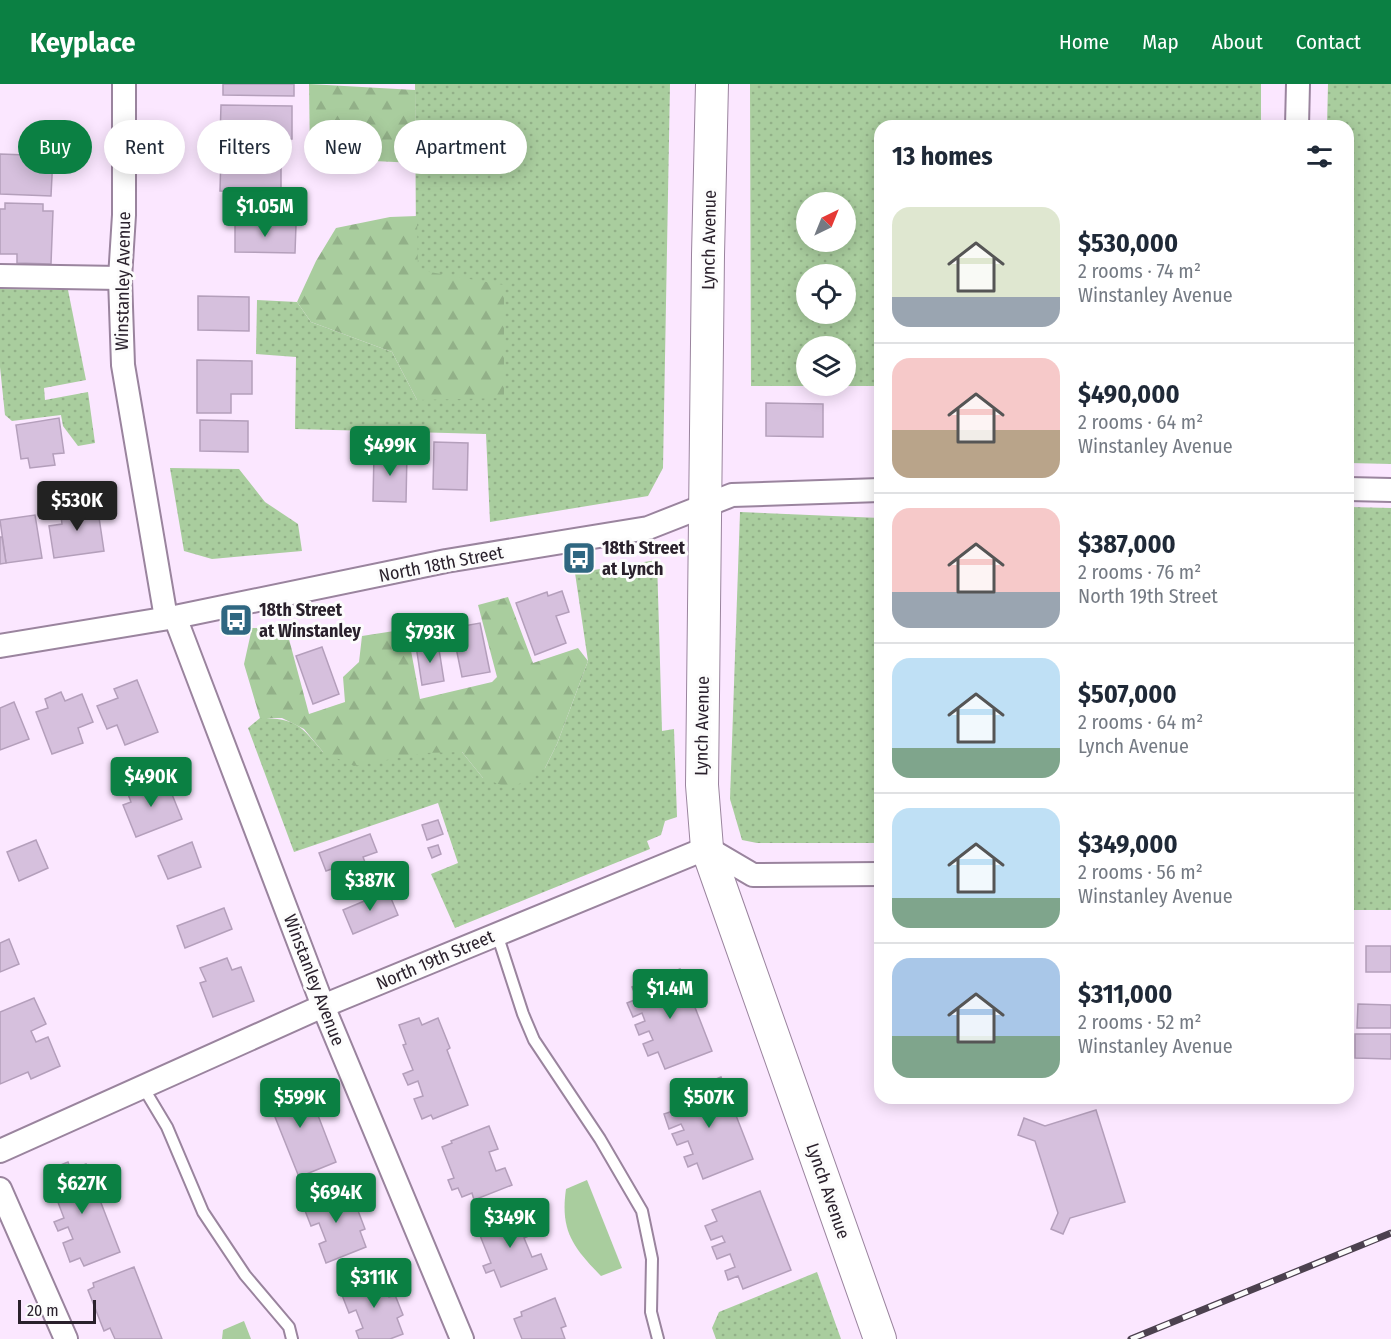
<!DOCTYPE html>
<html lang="en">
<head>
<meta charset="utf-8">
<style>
	:root { --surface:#fff; --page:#f2f2f3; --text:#1f2937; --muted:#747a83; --line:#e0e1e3; --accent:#0b8043 }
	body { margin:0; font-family:"Fira Sans Condensed",sans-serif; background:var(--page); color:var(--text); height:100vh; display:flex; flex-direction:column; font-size:22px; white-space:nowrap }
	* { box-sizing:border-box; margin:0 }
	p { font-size:20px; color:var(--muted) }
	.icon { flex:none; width:33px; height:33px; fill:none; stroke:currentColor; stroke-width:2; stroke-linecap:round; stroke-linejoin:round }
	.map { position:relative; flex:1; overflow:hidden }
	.side { position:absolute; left:874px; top:36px; width:480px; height:984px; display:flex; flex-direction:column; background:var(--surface); border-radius:18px; box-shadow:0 3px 15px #0003 }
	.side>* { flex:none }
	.hud { position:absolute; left:18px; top:36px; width:570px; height:54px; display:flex; gap:12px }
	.needle { width:39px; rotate:43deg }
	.controls { position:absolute; left:796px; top:108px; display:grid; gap:12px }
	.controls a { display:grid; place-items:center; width:60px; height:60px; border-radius:50%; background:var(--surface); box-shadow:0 3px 15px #0003; font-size:30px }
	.scale { position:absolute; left:18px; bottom:15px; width:78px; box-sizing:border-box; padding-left:6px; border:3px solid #2a212c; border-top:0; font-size:16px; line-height:21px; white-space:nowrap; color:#2a212c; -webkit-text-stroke:4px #fcfcfc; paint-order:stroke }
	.price { position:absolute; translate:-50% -51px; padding:0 14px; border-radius:6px; background:var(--accent); color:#fff; font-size:20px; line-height:39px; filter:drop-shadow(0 2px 3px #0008) }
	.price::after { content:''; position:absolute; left:50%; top:36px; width:18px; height:14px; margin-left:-9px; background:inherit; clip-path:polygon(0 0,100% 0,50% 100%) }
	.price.on { background:#222; color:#fff }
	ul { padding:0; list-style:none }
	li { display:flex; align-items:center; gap:18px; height:150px; padding:0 18px }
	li+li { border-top:2px solid var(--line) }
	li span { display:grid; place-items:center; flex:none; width:168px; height:120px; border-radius:18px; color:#555 }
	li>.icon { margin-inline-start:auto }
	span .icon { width:72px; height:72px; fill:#fffc; stroke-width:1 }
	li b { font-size:26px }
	h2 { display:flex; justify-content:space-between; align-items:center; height:72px; padding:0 18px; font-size:26px }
	.pill { padding:0 21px; border-radius:27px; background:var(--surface); box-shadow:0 3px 15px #0003; font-size:21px; line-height:54px }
	.pill.on { background:var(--accent); color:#fff }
	header { display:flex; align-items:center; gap:36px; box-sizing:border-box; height:84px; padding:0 30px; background:var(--accent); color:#fff }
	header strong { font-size:28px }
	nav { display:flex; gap:33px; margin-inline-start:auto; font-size:21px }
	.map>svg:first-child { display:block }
	.grass { fill:url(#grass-dots); fill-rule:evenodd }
	.forest { fill:url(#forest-firs) }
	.park { fill:#a9cd9e }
	.building { fill:#d6c0dd; stroke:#b49fbb; stroke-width:1.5 }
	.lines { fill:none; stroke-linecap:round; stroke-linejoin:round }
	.lane-casing { stroke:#9a849e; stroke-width:14 }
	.street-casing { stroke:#9a849e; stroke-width:26 }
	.secondary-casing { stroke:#9a849e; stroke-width:34 }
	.lane { stroke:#fff; stroke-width:10 }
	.street { stroke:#fff; stroke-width:22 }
	.secondary { stroke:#fff; stroke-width:32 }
	.rail-casing { stroke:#4c414f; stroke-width:7 }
	.rail { stroke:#fcfcfc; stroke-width:4.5; stroke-dasharray:14; stroke-linecap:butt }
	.labels { text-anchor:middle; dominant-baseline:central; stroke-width:6; stroke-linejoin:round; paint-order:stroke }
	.street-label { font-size:18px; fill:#2a212c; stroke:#fcfcfc }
	.poi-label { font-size:18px; font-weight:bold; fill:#2a212c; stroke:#fcfcfc; text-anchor:start }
</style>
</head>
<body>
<header>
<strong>Keyplace</strong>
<nav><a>Home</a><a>Map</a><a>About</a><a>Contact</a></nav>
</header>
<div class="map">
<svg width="1391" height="1255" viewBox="0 0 1391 1255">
	<defs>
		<pattern id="grass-dots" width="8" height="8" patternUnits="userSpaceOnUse" patternTransform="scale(1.5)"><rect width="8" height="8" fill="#a9cd9e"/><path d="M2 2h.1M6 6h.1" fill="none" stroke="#92b088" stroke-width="1.8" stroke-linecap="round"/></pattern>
		<pattern id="forest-firs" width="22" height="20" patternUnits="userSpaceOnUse" patternTransform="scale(1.5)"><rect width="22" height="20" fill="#a9cd9e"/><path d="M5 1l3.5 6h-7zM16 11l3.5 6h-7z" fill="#92b088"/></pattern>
	</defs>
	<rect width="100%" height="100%" fill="#fbe7ff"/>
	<g class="grass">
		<path d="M415 0H670L663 384 648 412 490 438 486 350 295 345 296 273 256 270 257 216 297 218 311 238 392 268 417 316Z"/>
		<path d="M750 0H1261V42H880V365H877L876 302H751ZM807 118H846V158H807ZM807 190H846V230H807ZM846 262V302H807V262Z"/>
		<path d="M1328 0H1391V380L1349 379 1348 42H1327Z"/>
		<path d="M0 205 68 206 86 296 44 304 45 316 88 308 95 359 78 362 63 342 61 331 12 337 5 331 0 283Z"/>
		<path d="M170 384 239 385 265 418 298 440 302 467 212 475 184 467Z"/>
		<path d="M1349 423 1391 424V826H1349Z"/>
		<path d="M740 428 880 434V759H757L742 756 730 715Z"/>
		<path d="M657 476 662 647 674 645 677 733 665 737 661 751 647 757 650 765 455 844 431 790 458 779 438 719 294 768 248 644 260 634C296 634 301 642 323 668H462L483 694 545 684 557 660 588 577 575 489Z"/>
		<path d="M817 1188 841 1255H716L712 1244 719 1228Z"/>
	</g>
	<g class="forest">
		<path d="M309 0 415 6 416 79 310 74Z"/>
		<path d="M417 132 418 186 504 201V314L417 316 392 268 311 238 297 218 316 177 336 144 390 133Z"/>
		<path d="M508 513 533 579 578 564 588 577 557 660 545 684 511 705 483 694 462 668 424 669 354 682 323 668 304 645 282 634H260L244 580 252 544H286L309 630 345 618 343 593 359 578 362 552 407 545 420 615 492 598 497 593 478 521Z"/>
	</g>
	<g class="park">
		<path d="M587 1096 622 1184 601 1192C573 1163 560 1147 566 1105Z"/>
		<path d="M244 1237 251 1255H222L223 1246Z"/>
	</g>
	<g class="building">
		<path d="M223 0H294V12L223 11Z"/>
		<path d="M221 21 292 22V55L220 54Z"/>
		<path d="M0 70 53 72 51 112 0 110Z"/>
		<path d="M221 70 281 71V108L220 107Z"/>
		<path d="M5 119 43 120V127H53L51 180 17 179V170H0V125H5Z"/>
		<path d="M235 140 296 141 295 169 235 168Z"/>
		<path d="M198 212 249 213V247L198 246Z"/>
		<path d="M197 276 252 277V310H231V329H197Z"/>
		<path d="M766 319 823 320V353L766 352Z"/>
		<path d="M59 334 64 369 53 370 55 381 30 384 28 374 21 375 16 341Z"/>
		<path d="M200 336 248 337V368L200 367Z"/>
		<path d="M434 358 468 359 467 406 433 405Z"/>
		<path d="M374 368 407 369 406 418 373 417Z"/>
		<path d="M97 420 104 467 54 474 49 442 62 440 60 425Z"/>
		<path d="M35 431 42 474 6 479 0 436Z"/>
		<path d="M0 453H2L6 479 0 480Z"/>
		<path d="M562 507 569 528 556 532 566 559 535 571 516 519 547 508 548 512Z"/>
		<path d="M480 539 490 588 462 593 452 544Z"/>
		<path d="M438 559 444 597 422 601 416 562Z"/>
		<path d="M322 563 339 610 313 620 296 572Z"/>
		<path d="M137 596 158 648 125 661 117 641 107 645 97 622 118 614 114 605Z"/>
		<path d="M61 608 65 617 82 610 93 638 78 644 83 659 52 670 36 628 48 624 45 615Z"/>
		<path d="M14 618 29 655 0 666V624Z"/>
		<path d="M153 695 158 707 169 703 182 735 136 753 123 721 131 718 126 705Z"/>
		<path d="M438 736 443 750 427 756 422 741Z"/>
		<path d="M370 750 377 768 363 773 368 786 341 796 337 783 326 787 319 769Z"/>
		<path d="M36 756 48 784 19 797 7 768Z"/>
		<path d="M192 758 201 783 168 795 158 772Z"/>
		<path d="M438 761 441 770 432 774 428 764Z"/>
		<path d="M388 807 398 831 353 850 343 826Z"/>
		<path d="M224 824 232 845 185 864 177 842Z"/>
		<path d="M9 855 19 880 0 888V859Z"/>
		<rect x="1366" y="862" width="25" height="26"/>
		<path d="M227 874 232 886 241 883 254 917 213 933 200 899 206 897 200 884Z"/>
		<path d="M680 885 712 967 665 985 658 968 648 972 643 960 653 956 649 947 639 951 635 941 645 937 642 929 633 933 627 919 637 915 632 903Z"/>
		<path d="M34 914 46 940 31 947 36 958 48 953 60 982 31 995 28 988 0 1000V928Z"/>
		<path d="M1358 920 1391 921V944H1357Z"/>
		<path d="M419 934 422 941 438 934 450 964 447 966 468 1021 433 1035 431 1031 422 1035 414 1015 423 1012 418 997 408 1001 403 990 413 986 403 961 406 960 399 941Z"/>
		<path d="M1355 950H1391V975L1355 974Z"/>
		<path d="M721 993 753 1075 703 1095 697 1079 688 1083 684 1073 693 1070 688 1057 677 1061 672 1050 684 1046 681 1040 669 1045 664 1030 676 1026 671 1013Z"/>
		<path d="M293 998 296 1007 302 1004 309 1023 314 1021 336 1078 299 1093 273 1028 270 1029 262 1010Z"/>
		<path d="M1096 1026 1125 1118 1070 1134 1063 1150 1051 1145 1058 1129 1035 1057 1018 1051 1024 1034 1045 1042Z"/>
		<path d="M489 1042 498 1065 489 1068 496 1087 505 1084 512 1101 474 1116 472 1109 462 1113 458 1104 452 1106 448 1096 454 1094 442 1063 452 1059 451 1057Z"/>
		<path d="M68 1078 71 1086 86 1080 120 1168 84 1182 80 1174 70 1178 63 1159 73 1155 68 1143 58 1147 54 1138 64 1134 46 1087Z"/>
		<path d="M342 1104 351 1126 357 1124 365 1145 360 1147 366 1163 326 1179 319 1160 326 1157 319 1139 311 1142 302 1119Z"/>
		<path d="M760 1107 791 1186 743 1205 738 1192 728 1196 725 1187 735 1183 730 1170 717 1175 712 1163 725 1158 722 1152 711 1156 705 1142 717 1137 712 1126Z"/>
		<path d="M523 1126 533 1150 524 1154 532 1173 541 1170 547 1185 501 1203 494 1186 486 1189 483 1182 491 1179 477 1144Z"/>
		<path d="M134 1183 162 1255H115L110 1244 104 1247 88 1206 94 1203 93 1199Z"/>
		<path d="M380 1190 389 1213 395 1211 403 1231 397 1234 403 1250 390 1255H359L356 1247 363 1244 356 1226 349 1229 340 1206Z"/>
		<path d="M555 1214 566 1242 561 1244 565 1255H522L514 1235 522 1232 521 1228Z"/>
	</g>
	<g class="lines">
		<g class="lane-casing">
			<g id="lane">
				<path d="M497 850 523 930 534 956 600 1055 642 1127 652 1175 651 1228 658 1255"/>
				<path d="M143 1003 167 1043 203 1128 245 1191 289 1243 292 1255"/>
			</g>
		</g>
		<g class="street-casing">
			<g id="street">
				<path d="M124 0V131L120 194 123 281 166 534"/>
				<path d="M1297 42 1298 0"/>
				<path d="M0 192 120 194"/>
				<path d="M1348 405 1391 406"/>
				<path d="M175 533 323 922 462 1255"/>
				<path d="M0 562 175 533 446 477 648 444 732 411 880 406"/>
				<path d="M0 1067 323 922 707 764 753 791 880 790"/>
				<path d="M0 1105 66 1255"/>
			</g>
		</g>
		<g class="secondary-casing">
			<path id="secondary" d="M712 0 708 171 702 701 707 764 880 1255"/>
		</g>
		<use href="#lane" class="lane"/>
		<use href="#street" class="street"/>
		<use href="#secondary" class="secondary"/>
		<g class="rail-casing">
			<path id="rail" d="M1131 1255 1391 1149"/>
		</g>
		<use href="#rail" class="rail"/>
	</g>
	<defs>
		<g id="bus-square" transform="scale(1.725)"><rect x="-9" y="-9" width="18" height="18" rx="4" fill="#2f6781" stroke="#fcfcfc"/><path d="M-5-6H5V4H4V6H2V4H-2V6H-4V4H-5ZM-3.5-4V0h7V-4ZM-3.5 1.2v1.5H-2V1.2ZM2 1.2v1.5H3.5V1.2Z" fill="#fff"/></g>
	</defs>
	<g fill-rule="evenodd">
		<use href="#bus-square" x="579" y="474"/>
		<use href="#bus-square" x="236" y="536"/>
	</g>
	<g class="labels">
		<g class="street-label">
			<text transform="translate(709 156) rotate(-89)">Lynch Avenue</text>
			<text transform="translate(123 197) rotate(-89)">Winstanley Avenue</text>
			<text transform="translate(441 480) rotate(-11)">North 18th Street</text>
			<text transform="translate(702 642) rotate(-89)">Lynch Avenue</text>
			<text transform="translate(435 876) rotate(-23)">North 19th Street</text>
			<text transform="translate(314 896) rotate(69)">Winstanley Avenue</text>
			<text transform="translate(828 1107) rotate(71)">Lynch Avenue</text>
		</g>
		<g class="poi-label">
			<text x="602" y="464">18th Street<tspan x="602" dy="21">at Lynch</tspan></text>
			<text x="259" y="526">18th Street<tspan x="259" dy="21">at Winstanley</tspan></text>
		</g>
	</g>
</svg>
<div class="controls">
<a><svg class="needle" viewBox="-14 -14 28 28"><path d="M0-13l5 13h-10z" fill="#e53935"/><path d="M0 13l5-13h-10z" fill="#747a83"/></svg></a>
<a><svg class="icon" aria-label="locate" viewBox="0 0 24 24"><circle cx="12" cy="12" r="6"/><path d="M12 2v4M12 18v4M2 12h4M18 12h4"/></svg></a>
<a><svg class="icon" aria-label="layers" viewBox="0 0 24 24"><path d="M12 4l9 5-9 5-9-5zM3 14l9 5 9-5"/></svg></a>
</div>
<div class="scale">20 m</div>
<b class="price" style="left:265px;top:154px">$1.05M</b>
<b class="price" style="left:390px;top:393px">$499K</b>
<b class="price on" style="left:77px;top:448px">$530K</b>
<b class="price" style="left:430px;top:580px">$793K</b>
<b class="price" style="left:151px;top:724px">$490K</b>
<b class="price" style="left:370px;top:828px">$387K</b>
<b class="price" style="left:670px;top:936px">$1.4M</b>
<b class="price" style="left:300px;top:1045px">$599K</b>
<b class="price" style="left:709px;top:1045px">$507K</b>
<b class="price" style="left:82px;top:1131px">$627K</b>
<b class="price" style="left:336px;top:1140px">$694K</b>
<b class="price" style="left:510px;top:1165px">$349K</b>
<b class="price" style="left:374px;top:1225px">$311K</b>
<div class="hud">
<a class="pill on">Buy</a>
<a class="pill">Rent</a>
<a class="pill">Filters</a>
<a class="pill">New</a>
<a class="pill">Apartment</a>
</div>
<section class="side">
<h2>13 homes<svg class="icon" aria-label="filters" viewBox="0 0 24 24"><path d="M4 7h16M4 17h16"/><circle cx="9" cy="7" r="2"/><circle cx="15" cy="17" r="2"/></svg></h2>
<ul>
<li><span style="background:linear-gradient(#dfe7d0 75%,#9aa5b1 0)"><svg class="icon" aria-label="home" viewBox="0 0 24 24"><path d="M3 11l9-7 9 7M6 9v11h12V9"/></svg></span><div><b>$530,000</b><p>2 rooms · 74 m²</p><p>Winstanley Avenue</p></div></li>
<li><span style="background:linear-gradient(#f6c9c9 60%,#b9a48a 0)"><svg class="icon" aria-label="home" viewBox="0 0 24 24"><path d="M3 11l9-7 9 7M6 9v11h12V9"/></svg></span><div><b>$490,000</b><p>2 rooms · 64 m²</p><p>Winstanley Avenue</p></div></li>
<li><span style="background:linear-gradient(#f6c9c9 70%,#9aa5b1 0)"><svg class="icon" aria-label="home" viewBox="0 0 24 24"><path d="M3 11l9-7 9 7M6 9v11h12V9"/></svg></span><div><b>$387,000</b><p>2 rooms · 76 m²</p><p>North 19th Street</p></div></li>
<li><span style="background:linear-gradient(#bfe0f5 75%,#7fa58c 0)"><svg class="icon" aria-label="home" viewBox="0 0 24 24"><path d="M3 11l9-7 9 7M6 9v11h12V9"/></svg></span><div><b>$507,000</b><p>2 rooms · 64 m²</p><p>Lynch Avenue</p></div></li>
<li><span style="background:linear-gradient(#bfe0f5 75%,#7fa58c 0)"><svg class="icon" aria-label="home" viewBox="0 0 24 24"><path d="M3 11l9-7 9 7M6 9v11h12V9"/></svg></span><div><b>$349,000</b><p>2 rooms · 56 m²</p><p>Winstanley Avenue</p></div></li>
<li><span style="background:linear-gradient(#a9c7e8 65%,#7fa58c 0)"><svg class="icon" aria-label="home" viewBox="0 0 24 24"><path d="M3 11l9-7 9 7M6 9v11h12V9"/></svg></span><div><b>$311,000</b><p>2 rooms · 52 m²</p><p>Winstanley Avenue</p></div></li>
</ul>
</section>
</div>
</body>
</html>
